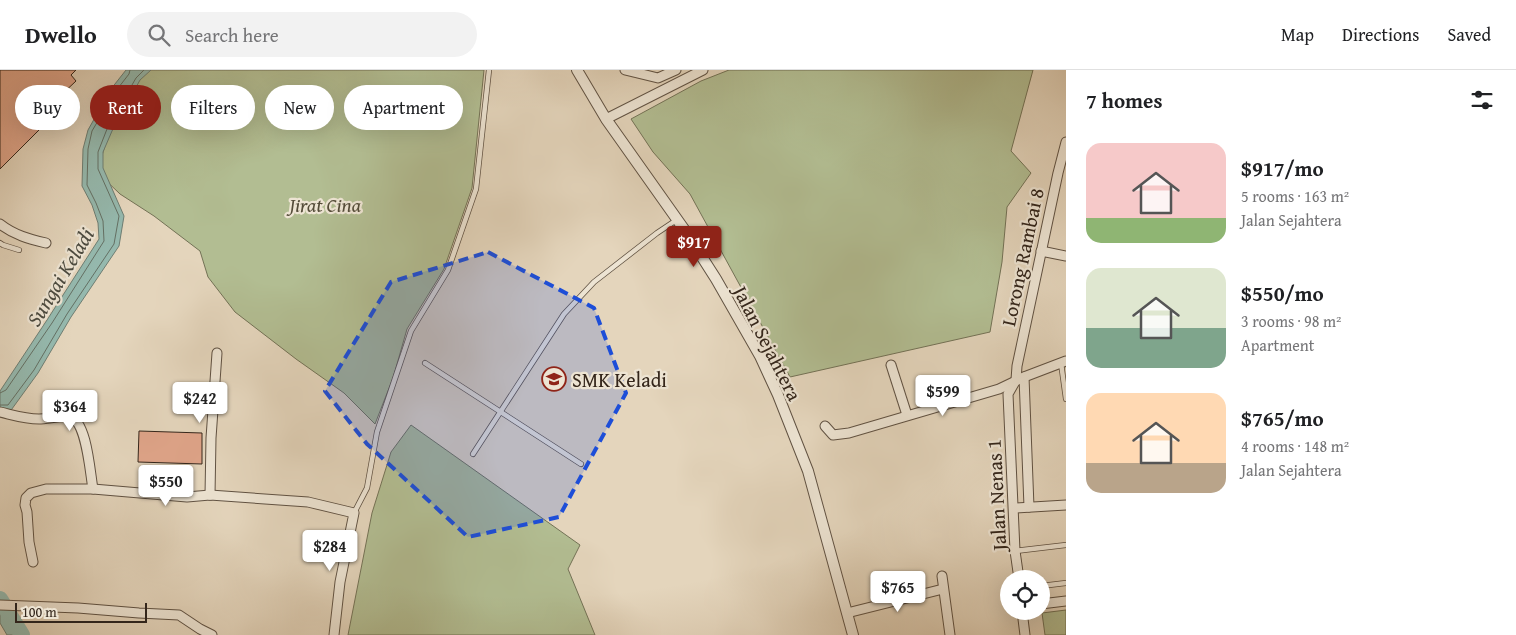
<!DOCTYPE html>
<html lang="en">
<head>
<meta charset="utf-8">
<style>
	:root { --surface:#fff; --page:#f2f2f2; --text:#202124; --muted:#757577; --line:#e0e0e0; --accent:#8f2418 }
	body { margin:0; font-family:"Gentium Book Plus",serif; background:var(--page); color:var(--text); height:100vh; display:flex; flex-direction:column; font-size:19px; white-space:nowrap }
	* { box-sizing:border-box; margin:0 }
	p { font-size:16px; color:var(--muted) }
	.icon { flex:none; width:28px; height:28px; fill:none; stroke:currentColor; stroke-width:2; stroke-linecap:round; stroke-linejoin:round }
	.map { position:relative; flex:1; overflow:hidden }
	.details { display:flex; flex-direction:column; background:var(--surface); width:450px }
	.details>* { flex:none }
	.top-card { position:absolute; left:15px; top:15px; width:475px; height:45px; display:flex; gap:10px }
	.controls { position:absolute; left:1000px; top:500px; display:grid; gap:10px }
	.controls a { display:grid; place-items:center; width:50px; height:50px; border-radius:50%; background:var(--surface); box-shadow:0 5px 20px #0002; font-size:25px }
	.scale { position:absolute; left:15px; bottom:12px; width:132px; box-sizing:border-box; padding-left:5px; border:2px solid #34261b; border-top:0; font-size:14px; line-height:18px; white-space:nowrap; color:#34261b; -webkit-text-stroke:4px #ede4d3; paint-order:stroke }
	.price { position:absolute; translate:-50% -42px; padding:0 11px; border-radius:5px; background:#fff; color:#222; font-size:16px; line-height:32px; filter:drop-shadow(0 1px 2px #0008) }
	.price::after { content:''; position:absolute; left:50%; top:30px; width:15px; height:11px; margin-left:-8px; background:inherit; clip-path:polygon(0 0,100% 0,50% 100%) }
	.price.on { background:var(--accent); color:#fff }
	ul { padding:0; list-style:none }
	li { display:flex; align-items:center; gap:15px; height:125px; padding:0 20px }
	li span { display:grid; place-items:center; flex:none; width:140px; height:100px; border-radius:15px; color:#555 }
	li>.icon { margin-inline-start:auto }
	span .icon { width:60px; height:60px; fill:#fffc; stroke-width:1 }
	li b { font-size:21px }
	h2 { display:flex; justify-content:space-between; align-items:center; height:60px; padding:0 20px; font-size:21px }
	.tag { padding:0 18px; border-radius:22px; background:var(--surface); box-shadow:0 5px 20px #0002; font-size:18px; line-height:45px }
	.tag.on { background:var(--accent); color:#fff }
	header { display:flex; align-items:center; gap:30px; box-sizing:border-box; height:70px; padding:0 25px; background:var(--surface); border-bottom:1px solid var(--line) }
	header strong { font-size:24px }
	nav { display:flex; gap:28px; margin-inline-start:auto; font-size:18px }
	.search { width:350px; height:45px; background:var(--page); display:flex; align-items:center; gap:12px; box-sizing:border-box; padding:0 18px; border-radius:28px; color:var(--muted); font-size:19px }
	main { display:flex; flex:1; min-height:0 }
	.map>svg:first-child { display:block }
	.green { fill:#b2bd92; stroke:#737256 }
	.water { fill:#95b9ae; stroke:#6e7e73 }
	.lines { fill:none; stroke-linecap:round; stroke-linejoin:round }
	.shore { stroke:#647064; stroke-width:1 }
	.river { stroke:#95b9ae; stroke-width:16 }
	.building { fill:#e0a58a; stroke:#34261b }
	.service-casing { stroke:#605243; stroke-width:6 }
	.minor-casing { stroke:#605243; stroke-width:11 }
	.tertiary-casing { stroke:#605243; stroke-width:12 }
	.service { stroke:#ede4d3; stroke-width:4.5 }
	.minor { stroke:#ede4d3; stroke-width:9 }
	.tertiary { stroke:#ede4d3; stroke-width:10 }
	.marked { fill:#1d4ed8; fill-opacity:0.2; stroke:#1d4ed8; stroke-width:4; stroke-dasharray:10 6; stroke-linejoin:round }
	.labels { text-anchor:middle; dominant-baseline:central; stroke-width:4.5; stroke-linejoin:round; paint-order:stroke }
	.park-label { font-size:20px; font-style:italic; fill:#544c39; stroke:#ede4d3 }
	.street-label { font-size:20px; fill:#34261b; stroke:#ede4d3 }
	.poi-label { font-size:20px; fill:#34261b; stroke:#ede4d3; text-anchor:start }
	.water-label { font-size:21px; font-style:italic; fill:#4c4b40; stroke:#ede4d3 }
</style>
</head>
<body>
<header>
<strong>Dwello</strong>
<div class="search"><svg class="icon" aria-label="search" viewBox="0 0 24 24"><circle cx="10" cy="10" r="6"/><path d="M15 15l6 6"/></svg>Search here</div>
<nav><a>Map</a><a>Directions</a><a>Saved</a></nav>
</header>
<main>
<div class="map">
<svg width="1066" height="565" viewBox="0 0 1066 565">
	<rect width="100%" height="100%" fill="#e4d5bc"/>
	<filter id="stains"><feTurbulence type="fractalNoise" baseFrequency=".004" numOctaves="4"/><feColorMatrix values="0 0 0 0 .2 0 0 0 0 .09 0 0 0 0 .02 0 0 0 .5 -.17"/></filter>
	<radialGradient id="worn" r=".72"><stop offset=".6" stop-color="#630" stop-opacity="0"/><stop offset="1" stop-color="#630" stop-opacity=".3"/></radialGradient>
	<g class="green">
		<path d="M128 0H484L472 118 444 199 407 259 393 308 375 354 344 323 296 289 235 242 208 207 200 181 154 146 120 124 97 102Z"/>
		<path d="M729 0H1033L1011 81 1031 103 1007 137 1002 192 990 262 790 307 690 124 653 82 631 49 701 11Z"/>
		<path d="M411 355 580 475 568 499 595 565H348L372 443 391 382Z"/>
		<path d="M1066 540V565H1045L1042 543Z"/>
	</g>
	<g class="water">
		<path d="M126 0H151L140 10 112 61 103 82V98L124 146 119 176 71 247 38 303 9 343 0 339V321L47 250 99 169 98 153 92 135 82 116 83 79 88 60 111 19Z"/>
		<path d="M0 543H16L28 565H7L0 553Z"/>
	</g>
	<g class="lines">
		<g class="shore">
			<path d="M0 323 6 320 52 253 104 171 103 151 96 133 87 115 88 79 92 61 115 22 129 4 130 0"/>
			<path d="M0 335H8L34 300 67 244 114 174 119 146 98 99V82L107 59 121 34 136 8 144 0"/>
		</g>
		<path class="river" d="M0 529 22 565"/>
	</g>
	<g class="building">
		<path d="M0 0H76L71 5 76 11 59 27 62 30 59 40 0 99Z"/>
		<path d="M139 361 202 363V394L138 392Z"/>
	</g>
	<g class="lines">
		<g class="service-casing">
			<g id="service">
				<path d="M0 173 3 175 19 180"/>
				<path d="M425 293 581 394"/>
				<path d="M1061 293 1066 329"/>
				<path d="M473 384 564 244 594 212 657 163 678 149"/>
				<path d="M354 443 367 418 377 362 411 261 448 200 476 119 489 0"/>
				<path d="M1015 481 1066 475"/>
				<path d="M1041 516 1066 513"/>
			</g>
		</g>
		<g class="minor-casing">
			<g id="minor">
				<path d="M625 0 658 8 676 0"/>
				<path d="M606 49 703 0"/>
				<path d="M0 154C14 165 29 169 46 173"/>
				<path d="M1041 181 1066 186"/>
				<path d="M891 295 907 345"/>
				<path d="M1024 307 1029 437"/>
				<path d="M0 342C13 345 25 349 39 349 48 349 62 345 70 347 87 351 90 403 93 419"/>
				<path d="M825 356 833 365 849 363 999 319 1024 307 1066 291"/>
				<path d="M210 425 211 368 217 283"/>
				<path d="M1014 438 1066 435"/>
				<path d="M33 492 29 472 27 442 25 435 26 428 31 423 46 419H93L187 427 210 425 308 432 354 443 340 512 334 565"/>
				<path d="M942 506 950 565"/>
				<path d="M1019 509 1015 481 1008 324 1016 310 1017 296 1058 103 1066 72"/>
				<path d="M1041 534 1066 531"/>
				<path d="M0 535 78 538 139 543 179 545 200 559 212 565"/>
				<path d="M1022 541 1025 565"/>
				<path d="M847 543 943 519"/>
			</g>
		</g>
		<g class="tertiary-casing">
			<path id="tertiary" d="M577 0 606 49 686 162 716 209 760 286 778 325 808 401 853 565"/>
		</g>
		<use href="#service" class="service"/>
		<use href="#minor" class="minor"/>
		<use href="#tertiary" class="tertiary"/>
	</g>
	<path class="marked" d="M488 182 594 238 626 323 559 447 468 467 367 374 325 321 391 212Z"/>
	<defs>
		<g id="school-ring" transform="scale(1.25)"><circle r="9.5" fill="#ede4d3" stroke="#8f2418" stroke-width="1.5"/><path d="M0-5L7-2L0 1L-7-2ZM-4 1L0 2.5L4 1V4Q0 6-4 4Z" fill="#8f2418"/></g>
	</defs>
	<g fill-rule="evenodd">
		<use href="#school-ring" x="554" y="309"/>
	</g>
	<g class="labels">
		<g class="park-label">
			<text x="325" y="134">Jirat Cina</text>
		</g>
		<g class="street-label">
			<text transform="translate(1022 187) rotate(-78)">Lorong Rambai 8</text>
			<text transform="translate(768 273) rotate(63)">Jalan Sejahtera</text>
			<text transform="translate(996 425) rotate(-93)">Jalan Nenas 1</text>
		</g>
		<g class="poi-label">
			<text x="572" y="309">SMK Keladi</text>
		</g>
		<g class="water-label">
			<text transform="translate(60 207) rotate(-59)">Sungai Keladi</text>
		</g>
	</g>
	<rect width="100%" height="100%" filter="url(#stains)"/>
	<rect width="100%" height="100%" fill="url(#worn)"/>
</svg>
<div class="controls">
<a><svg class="icon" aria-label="locate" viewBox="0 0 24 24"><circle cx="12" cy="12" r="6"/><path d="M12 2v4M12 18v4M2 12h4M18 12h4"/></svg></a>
</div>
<div class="scale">100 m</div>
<b class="price on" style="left:694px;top:198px">$917</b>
<b class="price" style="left:943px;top:347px">$599</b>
<b class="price" style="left:200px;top:354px">$242</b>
<b class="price" style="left:70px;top:362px">$364</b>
<b class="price" style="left:166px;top:437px">$550</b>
<b class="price" style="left:330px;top:502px">$284</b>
<b class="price" style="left:898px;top:543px">$765</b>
<div class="top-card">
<a class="tag">Buy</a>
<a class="tag on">Rent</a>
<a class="tag">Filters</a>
<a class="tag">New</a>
<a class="tag">Apartment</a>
</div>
</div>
<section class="details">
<h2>7 homes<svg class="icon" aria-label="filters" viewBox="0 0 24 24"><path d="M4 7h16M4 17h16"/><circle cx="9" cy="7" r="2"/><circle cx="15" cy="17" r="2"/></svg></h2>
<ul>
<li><span style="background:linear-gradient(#f6c9c9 75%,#8fb573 0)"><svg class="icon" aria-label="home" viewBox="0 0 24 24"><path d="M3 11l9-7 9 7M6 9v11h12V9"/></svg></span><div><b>$917/mo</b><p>5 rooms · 163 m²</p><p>Jalan Sejahtera</p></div></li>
<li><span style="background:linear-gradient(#dfe7d0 60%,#7fa58c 0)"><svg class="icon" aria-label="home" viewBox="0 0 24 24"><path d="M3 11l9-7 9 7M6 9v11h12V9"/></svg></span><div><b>$550/mo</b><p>3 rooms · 98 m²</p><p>Apartment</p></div></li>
<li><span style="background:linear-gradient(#ffd9b3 70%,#b9a48a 0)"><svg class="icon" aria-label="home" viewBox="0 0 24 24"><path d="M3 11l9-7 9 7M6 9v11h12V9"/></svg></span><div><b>$765/mo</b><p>4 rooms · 148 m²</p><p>Jalan Sejahtera</p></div></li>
</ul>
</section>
</main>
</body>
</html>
